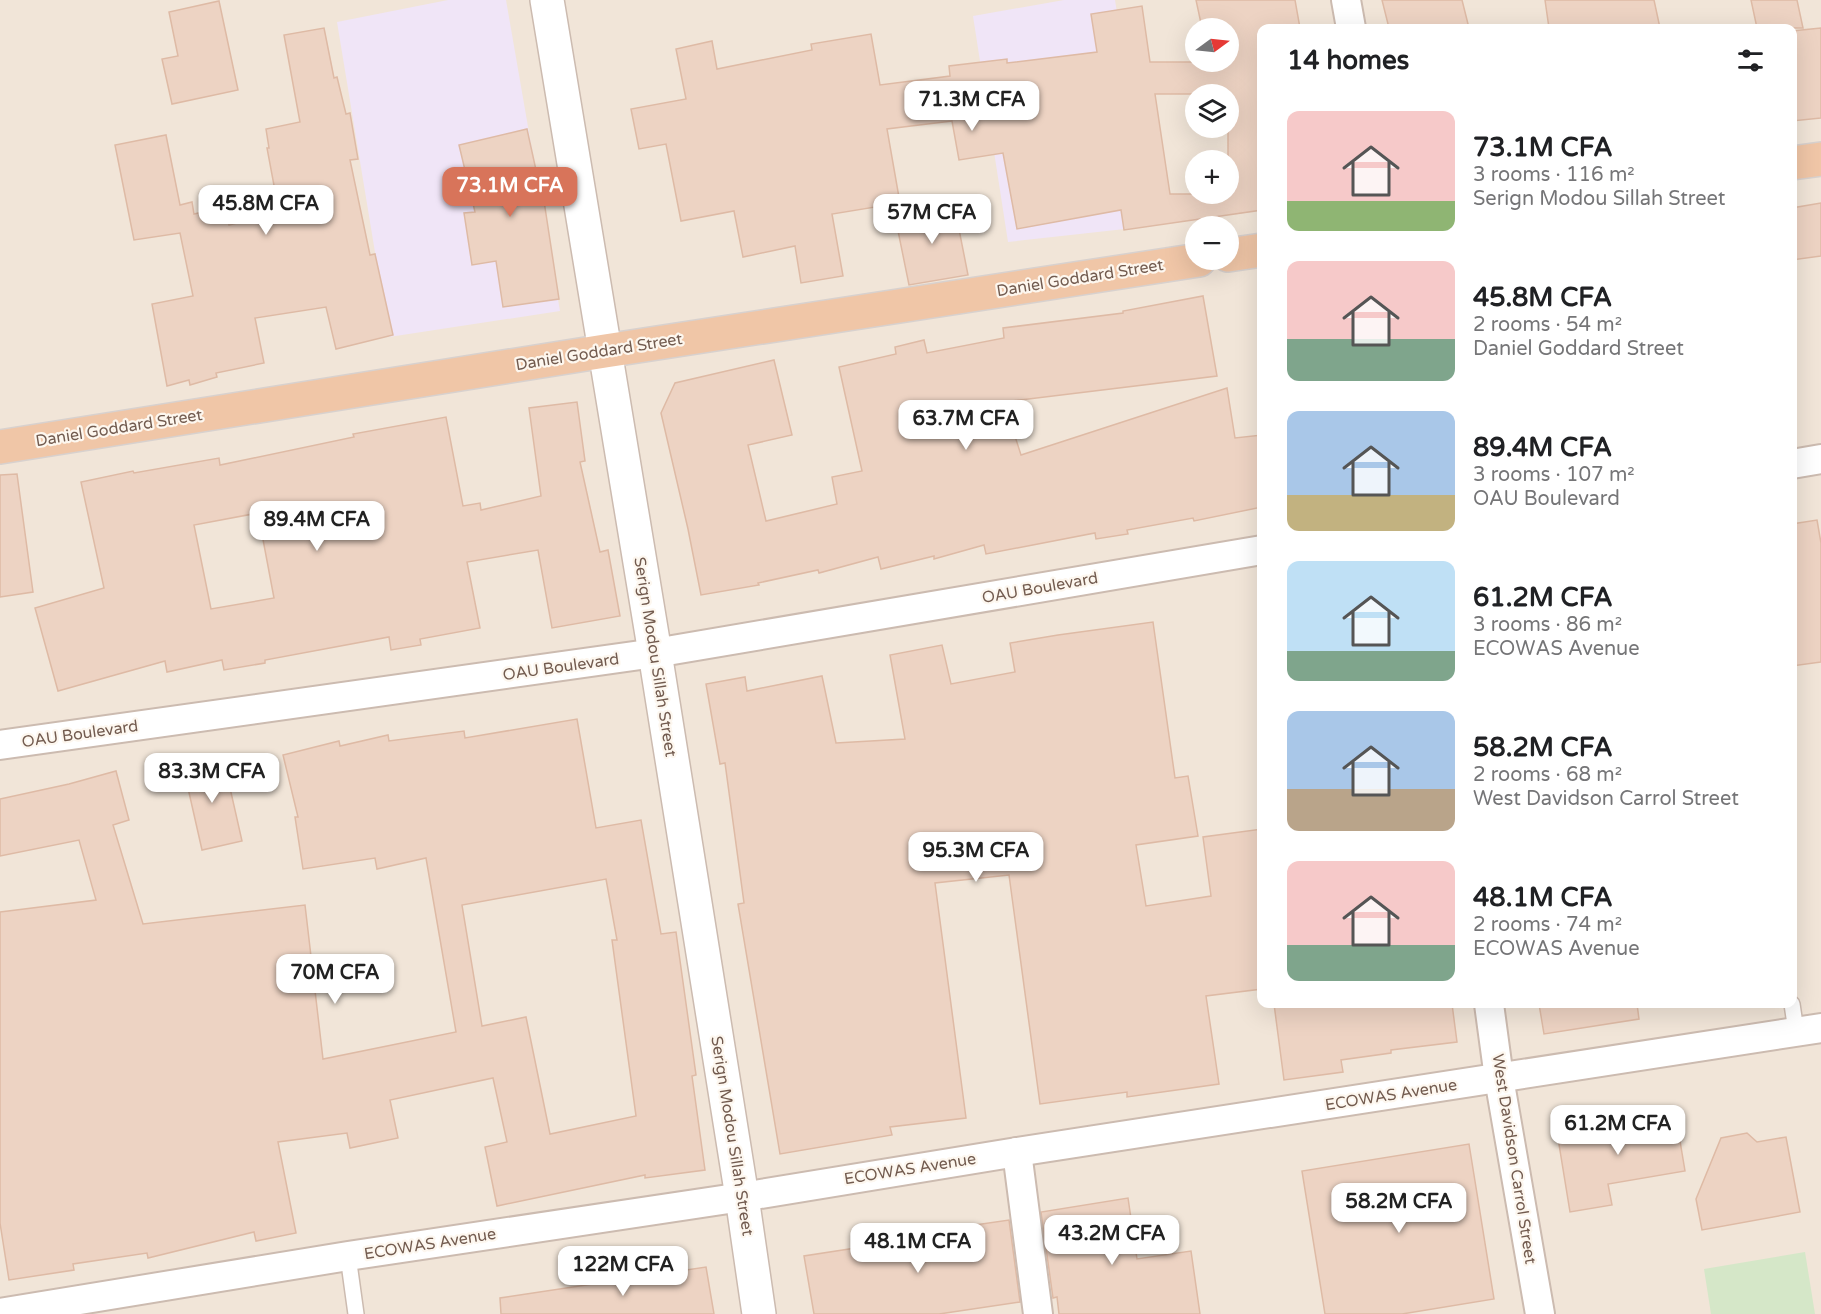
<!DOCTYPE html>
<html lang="en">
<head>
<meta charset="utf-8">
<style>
	:root { --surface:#fff; --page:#f6f6f6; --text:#202124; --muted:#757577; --accent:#d8745a }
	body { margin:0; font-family:"Varela Round",sans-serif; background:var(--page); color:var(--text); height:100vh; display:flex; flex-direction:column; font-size:22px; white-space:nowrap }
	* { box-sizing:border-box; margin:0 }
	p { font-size:20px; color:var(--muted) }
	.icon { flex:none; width:33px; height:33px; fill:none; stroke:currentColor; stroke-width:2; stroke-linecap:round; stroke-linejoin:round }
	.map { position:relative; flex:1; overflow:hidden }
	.drawer { position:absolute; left:1257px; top:24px; width:540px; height:984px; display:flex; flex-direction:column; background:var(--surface); border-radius:12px; box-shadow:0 6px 24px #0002 }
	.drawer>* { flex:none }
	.needle { width:39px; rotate:75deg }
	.controls { position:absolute; left:1185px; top:18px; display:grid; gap:12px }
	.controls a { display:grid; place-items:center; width:54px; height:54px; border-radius:50%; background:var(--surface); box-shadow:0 6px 24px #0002; font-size:30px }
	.price { position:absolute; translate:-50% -51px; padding:0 14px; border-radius:12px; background:#fff; color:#222; font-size:20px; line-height:39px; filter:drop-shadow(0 2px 3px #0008) }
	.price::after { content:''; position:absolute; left:50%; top:36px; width:18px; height:14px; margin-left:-9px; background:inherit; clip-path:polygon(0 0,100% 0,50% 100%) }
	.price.selected { background:var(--accent); color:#fff }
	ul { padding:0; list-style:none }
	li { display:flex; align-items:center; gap:18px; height:150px; padding:0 30px }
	li span { display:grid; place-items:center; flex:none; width:168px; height:120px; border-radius:12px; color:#555 }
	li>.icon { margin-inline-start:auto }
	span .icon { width:72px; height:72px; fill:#fffc; stroke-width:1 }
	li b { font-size:26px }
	h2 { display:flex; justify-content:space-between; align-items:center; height:72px; padding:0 30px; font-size:26px }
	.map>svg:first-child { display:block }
	.residential { fill:#f1e5d8; fill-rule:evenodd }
	.education { fill:#f0e5f7 }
	.green { fill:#d5e7c8 }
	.building { fill:#edd3c3; stroke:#debaa5; stroke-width:1.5; fill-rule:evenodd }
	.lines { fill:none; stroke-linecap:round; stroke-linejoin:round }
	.service-casing { stroke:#ccbbb0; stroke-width:18 }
	.minor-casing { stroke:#ccbbb0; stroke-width:32 }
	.tertiary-casing { stroke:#ccbbb0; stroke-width:36 }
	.trunk-casing { stroke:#d8d1ce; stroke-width:36 }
	.service { stroke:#fff; stroke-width:15 }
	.minor { stroke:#fff; stroke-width:28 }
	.tertiary { stroke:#fff; stroke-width:33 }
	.trunk { stroke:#f0c6a7; stroke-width:33 }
	.labels { text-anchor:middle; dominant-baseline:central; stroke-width:4.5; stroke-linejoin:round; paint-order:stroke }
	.street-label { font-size:16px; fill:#725b4f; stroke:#fdf7ef }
</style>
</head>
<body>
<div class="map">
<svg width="1821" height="1314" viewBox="0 0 1821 1314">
	<rect width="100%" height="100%" fill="#faf3e9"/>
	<path class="residential" d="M0 0H1821V1314H0ZM1196 28H1228V62H1196ZM1262 28H1792V1004H1262ZM1196 94H1228V128H1196ZM1196 160H1228V194H1196ZM1196 226H1228V260H1196Z"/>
	<g class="education">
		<path d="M448 0H506L560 311 389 337 337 22Z"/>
		<path d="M1064 0H1115L1152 226 1008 242 973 16Z"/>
	</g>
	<path class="green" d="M1805 1252 1815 1314H1711L1704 1269Z"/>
	<g class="building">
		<path d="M1196 0H1295L1300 28H1262V210L1124 230 1121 210 1017 229 1003 153 959 160 952 121 887 129 900 203 832 214 843 276 801 283 795 246 743 257 734 211 681 221 666 144 639 149 631 109 686 99 676 49 712 41 717 69 812 50 811 44 871 34 880 85 950 76 949 66 1007 59V63L1097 52 1091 14 1142 6 1150 62H1228V28H1202ZM1155 94H1228V128H1219L1220 129 1228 128V194H1170Z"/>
		<path d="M1382 0H1462L1469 28H1389Z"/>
		<path d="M1545 0H1654L1660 28H1549Z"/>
		<path d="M1751 0H1797L1803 28H1757Z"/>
		<path d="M219 1 238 90 172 104 162 59 178 56 169 12Z"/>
		<path d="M324 28 334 78 337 77 346 114 350 113 358 159 350 160 370 255 375 254 393 335 336 349 326 307 255 318 264 363 216 373 217 377 190 385 189 380 167 386 152 304 193 296 180 233 134 240 115 145 166 135 180 205 192 202 194 214 225 207 229 225 279 212 267 148H269L266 129 300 122 284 35Z"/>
		<path d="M1821 28V118L1792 121V31Z"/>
		<path d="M527 129 543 202 544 201 559 299 503 307 496 261 472 265 464 213 475 212 459 145Z"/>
		<path d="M1821 203V256L1792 260V208Z"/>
		<path d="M954 204 968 275 909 285 895 216Z"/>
		<path d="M1203 296 1217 376 1004 402 1021 455 1227 388 1235 438 1262 435V507L1194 521 1193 518 1127 530 1128 534 1096 539 1095 533 986 554 984 545 934 559V556L881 569 878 557 819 573 818 570 758 583 759 585 701 595 688 529 661 413 675 383 774 360 792 435 748 445 766 521 837 504 832 477 862 471 839 367 896 354 895 347 924 340 927 353 1004 338 1003 328 1123 313V311Z"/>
		<path d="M577 402 585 461 580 462 600 552 608 550 620 616 552 628 538 550 467 562 480 628 420 639 421 645 391 650 389 637 265 660V663L224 670 222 660 167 672 165 661 58 691 35 608 104 588 81 482 133 471 134 473 219 458 220 465 354 437 353 434 446 417 463 506 480 503 481 510 541 496 529 408ZM258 513 274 598 211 609 194 525Z"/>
		<path d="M17 474 33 592 0 597V475Z"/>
		<path d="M1817 520 1821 543V662L1792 666V524Z"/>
		<path d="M1153 622 1175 778 1188 776 1198 836 1136 845 1146 906 1211 896 1203 837 1262 829V989L1206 996 1219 1084 1127 1097V1092L1040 1104 1009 875 935 883 966 1118 890 1127 892 1135 780 1154 738 904 744 903 725 763 720 764 706 684 745 677 747 691 822 676 836 743 905 739 890 655 942 645 951 684 1015 672 1010 643 1058 635Z"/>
		<path d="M577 719 596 828 641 820 661 934 676 932 696 1075 692 1076 705 1170 645 1178V1175L497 1206 485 1147 507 1142 493 1078 390 1100 398 1138 350 1148 347 1133 278 1142 296 1233 256 1241 254 1232 148 1258 147 1253 73 1264 74 1270 9 1280 0 1223V912L96 900 79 840 0 856V799L69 784 116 771 129 820 113 825 143 924 305 905 323 1059 456 1032 426 858 377 869 375 858 303 869 295 817H298L283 755 339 741 340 746 388 735 389 741 464 731 465 738ZM606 879 617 940H612L636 1116 550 1134 526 1017 482 1026 462 905Z"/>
		<path d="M223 757 242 841 202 850 183 766Z"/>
		<path d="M1274 1004H1452L1457 1042 1391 1050V1053L1341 1060 1343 1072 1284 1080Z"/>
		<path d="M1539 1004H1637L1639 1019 1544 1034Z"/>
		<path d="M1675 1111 1685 1171 1608 1184 1612 1205 1570 1212 1557 1132Z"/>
		<path d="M1747 1133 1757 1142 1786 1137 1800 1212 1702 1230 1696 1199 1721 1138Z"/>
		<path d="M1469 1144 1494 1299 1402 1314H1325L1302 1171Z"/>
		<path d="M1128 1198 1137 1259 1191 1251 1200 1314H1059L1057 1297 1053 1298 1041 1212Z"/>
		<path d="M1009 1220 1020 1302 939 1314H814L804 1256 921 1238 920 1233Z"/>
		<path d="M706 1267 714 1314H501L500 1298Z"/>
	</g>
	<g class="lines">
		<g class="service-casing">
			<g id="service">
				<path d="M1792 1004 1796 1031"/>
				<path d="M348 1256 356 1314"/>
			</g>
		</g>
		<g class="minor-casing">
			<g id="minor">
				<path d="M1346 0 1351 28"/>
				<path d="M1792 464 1821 459"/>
				<path d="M0 745 655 653 1262 550"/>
				<path d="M1489 1004 1499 1078 1540 1314"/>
				<path d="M1017 1152 1038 1314"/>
				<path d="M0 1313 348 1256 742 1197 1017 1152 1821 1028"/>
			</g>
		</g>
		<g class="tertiary-casing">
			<path id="tertiary" d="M547 0 655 653 742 1197 759 1314"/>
		</g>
		<g class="trunk-casing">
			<g id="trunk">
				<path d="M1792 163 1821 159"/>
				<path d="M1228 255 1262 250"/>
				<path d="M0 447 605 351 1199 260"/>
			</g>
		</g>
		<use href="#service" class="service"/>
		<use href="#minor" class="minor"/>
		<use href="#tertiary" class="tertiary"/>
		<use href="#trunk" class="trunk"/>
	</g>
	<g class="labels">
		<g class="street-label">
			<text transform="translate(1080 278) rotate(-9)">Daniel Goddard Street</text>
			<text transform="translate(599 352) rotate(-9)">Daniel Goddard Street</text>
			<text transform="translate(119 428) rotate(-9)">Daniel Goddard Street</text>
			<text transform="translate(1040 588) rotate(-10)">OAU Boulevard</text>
			<text transform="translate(655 657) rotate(81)">Serign Modou Sillah Street</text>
			<text transform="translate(561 667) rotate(-8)">OAU Boulevard</text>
			<text transform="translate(80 734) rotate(-8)">OAU Boulevard</text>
			<text transform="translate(1391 1095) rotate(-9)">ECOWAS Avenue</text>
			<text transform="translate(732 1136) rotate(81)">Serign Modou Sillah Street</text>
			<text transform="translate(1514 1159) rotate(81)">West Davidson Carrol Street</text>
			<text transform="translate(910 1169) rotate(-9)">ECOWAS Avenue</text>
			<text transform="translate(430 1244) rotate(-9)">ECOWAS Avenue</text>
		</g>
	</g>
</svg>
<div class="controls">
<a><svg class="needle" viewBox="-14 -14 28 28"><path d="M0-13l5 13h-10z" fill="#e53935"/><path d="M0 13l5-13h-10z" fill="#757577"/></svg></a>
<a><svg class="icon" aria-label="layers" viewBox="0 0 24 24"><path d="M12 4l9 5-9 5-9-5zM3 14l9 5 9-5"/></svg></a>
<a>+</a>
<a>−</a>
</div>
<b class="price" style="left:972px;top:132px">71.3M CFA</b>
<b class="price selected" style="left:510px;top:218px">73.1M CFA</b>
<b class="price" style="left:266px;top:236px">45.8M CFA</b>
<b class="price" style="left:932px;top:245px">57M CFA</b>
<b class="price" style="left:966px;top:451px">63.7M CFA</b>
<b class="price" style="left:317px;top:552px">89.4M CFA</b>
<b class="price" style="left:212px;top:804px">83.3M CFA</b>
<b class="price" style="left:976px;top:883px">95.3M CFA</b>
<b class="price" style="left:335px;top:1005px">70M CFA</b>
<b class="price" style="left:1618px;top:1156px">61.2M CFA</b>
<b class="price" style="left:1399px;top:1234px">58.2M CFA</b>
<b class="price" style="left:1112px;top:1266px">43.2M CFA</b>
<b class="price" style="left:918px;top:1274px">48.1M CFA</b>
<b class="price" style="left:623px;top:1297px">122M CFA</b>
<section class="drawer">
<h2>14 homes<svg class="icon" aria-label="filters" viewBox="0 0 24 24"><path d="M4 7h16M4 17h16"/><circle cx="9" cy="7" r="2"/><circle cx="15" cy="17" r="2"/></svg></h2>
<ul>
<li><span style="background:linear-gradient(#f6c9c9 75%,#8fb573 0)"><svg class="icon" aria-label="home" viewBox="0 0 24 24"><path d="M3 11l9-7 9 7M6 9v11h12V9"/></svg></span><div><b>73.1M CFA</b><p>3 rooms · 116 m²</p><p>Serign Modou Sillah Street</p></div></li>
<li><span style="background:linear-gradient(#f6c9c9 65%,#7fa58c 0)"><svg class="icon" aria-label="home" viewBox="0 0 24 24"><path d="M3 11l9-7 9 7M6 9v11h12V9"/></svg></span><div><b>45.8M CFA</b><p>2 rooms · 54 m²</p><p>Daniel Goddard Street</p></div></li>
<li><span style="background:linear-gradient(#a9c7e8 70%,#c2b280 0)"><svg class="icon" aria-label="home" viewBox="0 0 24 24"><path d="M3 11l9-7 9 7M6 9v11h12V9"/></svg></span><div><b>89.4M CFA</b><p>3 rooms · 107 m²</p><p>OAU Boulevard</p></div></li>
<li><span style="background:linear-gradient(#bfe0f5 75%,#7fa58c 0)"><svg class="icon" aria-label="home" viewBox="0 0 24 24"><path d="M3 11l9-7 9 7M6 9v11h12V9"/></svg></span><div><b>61.2M CFA</b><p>3 rooms · 86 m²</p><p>ECOWAS Avenue</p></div></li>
<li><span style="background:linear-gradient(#a9c7e8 65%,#b9a48a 0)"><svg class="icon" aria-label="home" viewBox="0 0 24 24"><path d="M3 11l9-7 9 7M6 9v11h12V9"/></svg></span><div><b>58.2M CFA</b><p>2 rooms · 68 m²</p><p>West Davidson Carrol Street</p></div></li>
<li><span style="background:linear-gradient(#f6c9c9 70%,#7fa58c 0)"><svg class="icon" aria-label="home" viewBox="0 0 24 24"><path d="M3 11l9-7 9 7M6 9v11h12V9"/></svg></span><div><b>48.1M CFA</b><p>2 rooms · 74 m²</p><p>ECOWAS Avenue</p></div></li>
</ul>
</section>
</div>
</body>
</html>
